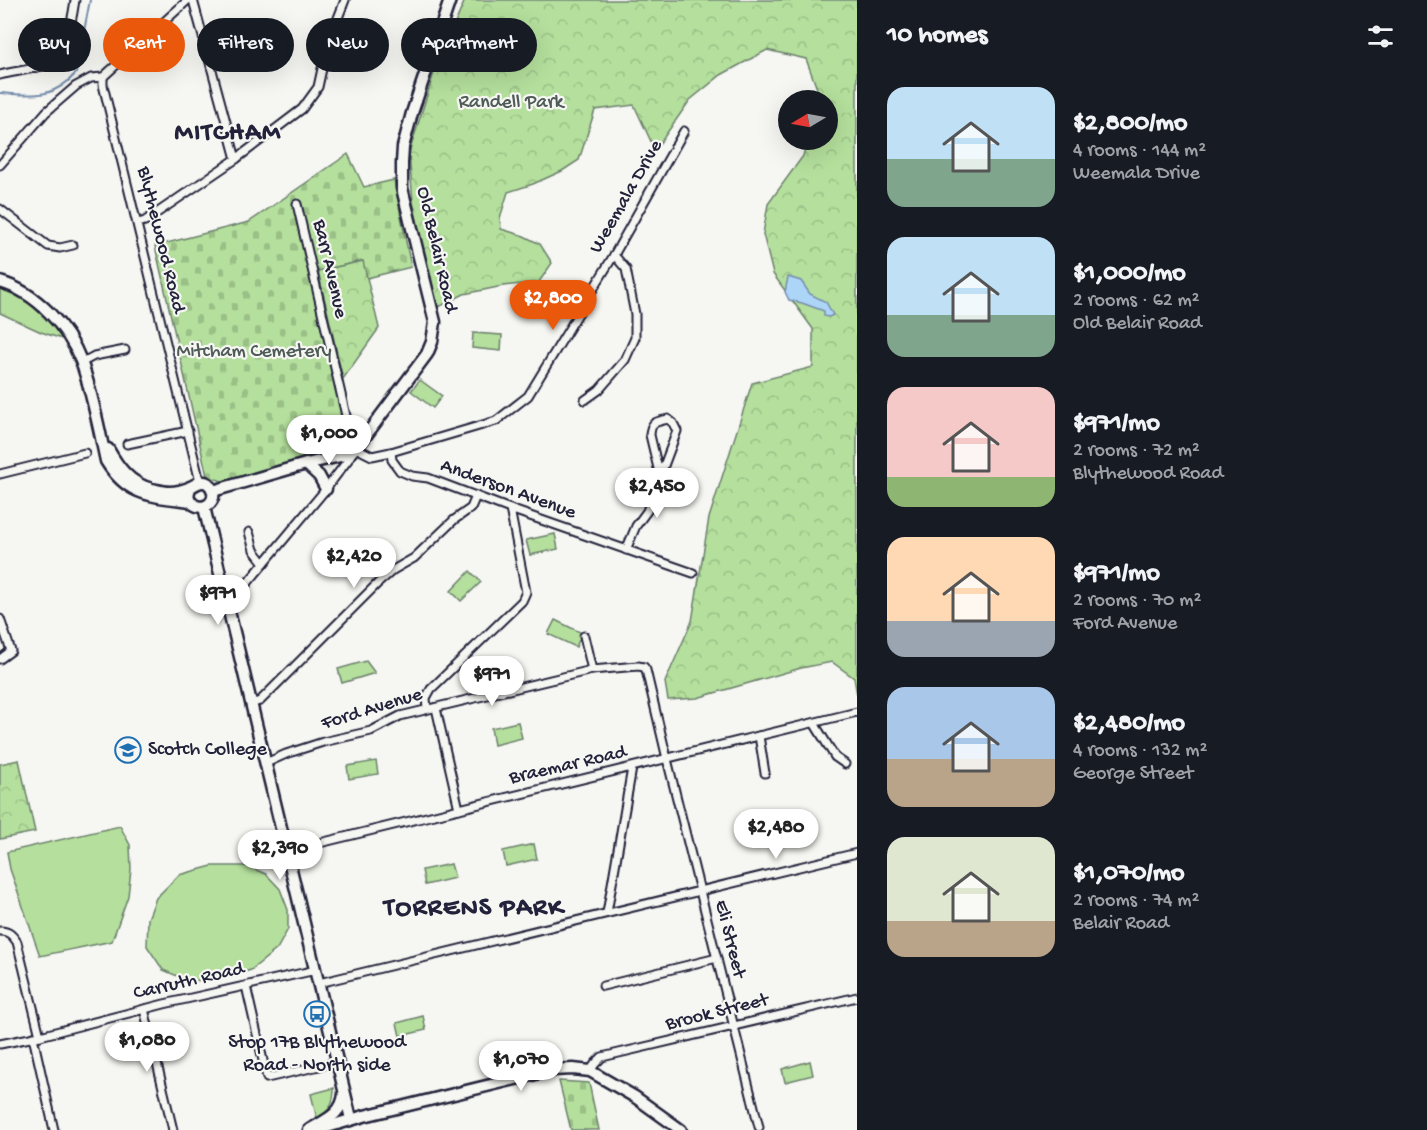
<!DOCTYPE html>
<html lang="en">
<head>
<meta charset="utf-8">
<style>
	:root { --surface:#171b24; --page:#20242c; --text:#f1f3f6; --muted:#9ea1a6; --accent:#ea580c }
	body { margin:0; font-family:"Gochi Hand",sans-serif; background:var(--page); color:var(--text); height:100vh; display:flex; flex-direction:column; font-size:22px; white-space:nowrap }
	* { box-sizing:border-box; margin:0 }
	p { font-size:20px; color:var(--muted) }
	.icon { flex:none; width:33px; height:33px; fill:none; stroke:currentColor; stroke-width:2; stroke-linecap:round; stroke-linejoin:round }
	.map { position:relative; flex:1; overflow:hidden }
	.details { display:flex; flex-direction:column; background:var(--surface); width:570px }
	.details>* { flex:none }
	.banner { position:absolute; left:18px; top:18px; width:570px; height:54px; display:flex; gap:12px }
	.needle { width:39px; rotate:260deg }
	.tools { position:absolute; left:778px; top:90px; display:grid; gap:12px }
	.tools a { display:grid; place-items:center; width:60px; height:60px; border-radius:50%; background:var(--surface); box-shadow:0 6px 24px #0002; font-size:30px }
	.price { position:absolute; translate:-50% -51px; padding:0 14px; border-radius:21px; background:#fff; color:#222; font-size:20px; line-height:39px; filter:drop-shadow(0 2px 3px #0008) }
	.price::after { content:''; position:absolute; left:50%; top:36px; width:18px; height:14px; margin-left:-9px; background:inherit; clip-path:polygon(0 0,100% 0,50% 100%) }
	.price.selected { background:var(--accent); color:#fff }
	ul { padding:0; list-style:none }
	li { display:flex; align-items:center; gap:18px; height:150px; padding:0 30px }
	li span { display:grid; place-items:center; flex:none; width:168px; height:120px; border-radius:18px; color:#555 }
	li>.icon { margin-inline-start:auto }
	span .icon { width:72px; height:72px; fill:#fffc; stroke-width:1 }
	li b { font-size:26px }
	h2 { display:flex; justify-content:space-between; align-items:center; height:72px; padding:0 30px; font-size:26px }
	.tag { padding:0 21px; border-radius:27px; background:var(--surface); box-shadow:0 6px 24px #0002; font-size:21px; line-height:54px }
	.tag.selected { background:var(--accent); color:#fff }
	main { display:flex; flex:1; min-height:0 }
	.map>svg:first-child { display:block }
	.grass { fill:#b4df9c; stroke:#6b806c; stroke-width:1.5 }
	.cemetery { fill:url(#cemetery-stones); stroke:#6b806c; stroke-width:1.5 }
	.park { fill:url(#park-crowns); stroke:#6b806c; stroke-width:1.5 }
	.water { fill:#add5f7; stroke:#758dac; stroke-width:1.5 }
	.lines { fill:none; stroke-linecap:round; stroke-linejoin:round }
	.stream { stroke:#758dac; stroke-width:2 }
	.minor-casing { stroke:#22223b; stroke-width:11 }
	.secondary-casing { stroke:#22223b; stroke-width:15 }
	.minor { stroke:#f6f6f2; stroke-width:7 }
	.secondary { stroke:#f6f6f2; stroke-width:10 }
	.labels { text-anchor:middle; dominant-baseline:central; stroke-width:4.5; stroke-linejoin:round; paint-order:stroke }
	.park-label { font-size:20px; fill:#4e5b58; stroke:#f6f6f2 }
	.street-label { font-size:20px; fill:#22223b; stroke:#f6f6f2 }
	.poi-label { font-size:20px; fill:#22223b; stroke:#f6f6f2; text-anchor:start }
	.district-label { font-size:26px; font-weight:bold; letter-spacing:1.5px; fill:#22223b; stroke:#f6f6f2 }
</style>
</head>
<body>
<main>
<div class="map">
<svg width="857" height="1130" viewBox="0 0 857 1130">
	<defs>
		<pattern id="cemetery-stones" width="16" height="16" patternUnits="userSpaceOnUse" patternTransform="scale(1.5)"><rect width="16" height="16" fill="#b4df9c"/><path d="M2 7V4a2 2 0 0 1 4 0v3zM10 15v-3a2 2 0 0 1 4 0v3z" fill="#9abf87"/></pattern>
		<pattern id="park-crowns" width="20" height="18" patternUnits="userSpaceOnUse" patternTransform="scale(1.5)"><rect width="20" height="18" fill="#b4df9c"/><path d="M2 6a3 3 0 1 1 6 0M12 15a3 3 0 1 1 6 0" fill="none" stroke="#9abf87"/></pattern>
	</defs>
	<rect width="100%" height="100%" fill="#f6f6f2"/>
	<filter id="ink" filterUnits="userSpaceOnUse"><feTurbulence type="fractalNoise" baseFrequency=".0167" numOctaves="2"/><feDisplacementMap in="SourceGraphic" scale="12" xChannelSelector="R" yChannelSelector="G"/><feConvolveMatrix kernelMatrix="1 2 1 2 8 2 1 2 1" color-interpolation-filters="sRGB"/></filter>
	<g filter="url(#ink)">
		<g class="grass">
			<path d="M0 284 21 291 71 342 41 332 0 313Z"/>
			<path d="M473 333 502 335 501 351 472 348Z"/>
			<path d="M420 380 442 396 433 408 411 391Z"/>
			<path d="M555 534 558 549 530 555 526 540Z"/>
			<path d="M470 571 481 582 461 601 451 591Z"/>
			<path d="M555 620 582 633 576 647 548 634Z"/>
			<path d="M366 661 375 673 342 683 338 669Z"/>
			<path d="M518 722 522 738 494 745 491 728Z"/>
			<path d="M376 761 378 774 349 779 347 766Z"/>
			<path d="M120 826 130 845 131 869 128 896 112 941 40 956 10 869 7 852Z"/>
			<path d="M534 844 537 859 506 866 503 851Z"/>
			<path d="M451 864 455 878 425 885 422 870Z"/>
			<path d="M212 866H246L266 874 280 889 288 910V929L277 949 251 970 220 979 189 981 163 970 147 946 148 919 156 898 179 875Z"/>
			<path d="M423 1016 426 1030 400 1036 397 1023Z"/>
			<path d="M810 1061 813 1075 785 1082 782 1069Z"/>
			<path d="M334 1088C334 1103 330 1111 317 1119L311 1094Z"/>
		</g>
		<g class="cemetery">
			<path d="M348 154 364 187 394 180 411 267 367 278 362 261 311 273 349 440 341 452 305 462 222 481 207 476 155 246 249 222Z"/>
			<path d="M559 1081 589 1083 599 1130H571Z"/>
		</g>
		<g class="park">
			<path d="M465 0H857V695L854 678 832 662 801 668 697 698 668 700 665 682 692 621 709 518 752 383 813 367V329L773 274 763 234 768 204 803 156 807 140H828V100H818L819 94 806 59 767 50 721 75 690 100 655 150 634 105 595 110 579 160 562 171 533 184 508 192 500 218 501 229 524 236 540 244 552 263 539 282 503 286 464 294 437 308 427 267 413 202 409 153 433 76Z"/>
			<path d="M363 261 379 328 343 379 318 271Z"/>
			<path d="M19 760 35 832 0 839V764Z"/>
		</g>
		<path class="water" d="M788 277 801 281 810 294 826 302 833 315 829 317 824 316V311L802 303 789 300 785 292Z"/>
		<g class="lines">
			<path class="stream" d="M0 93C31 95 53 100 76 73L90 0"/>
			<g class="minor-casing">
				<g id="minor">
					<path d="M193 0 236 159"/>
					<path d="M0 75C15 71 33 70 47 64 67 55 72 20 75 0"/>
					<path d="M103 77V85L200 482"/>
					<path d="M103 77 188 0"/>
					<path d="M0 165 46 112 76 86 91 78 103 77"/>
					<path d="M297 204 350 433 361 442"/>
					<path d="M0 209 48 246 60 248 73 245"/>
					<path d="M138 223 145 221 236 159 302 109 318 87 327 46 345 0"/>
					<path d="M81 363 94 356 125 350"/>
					<path d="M585 400 599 390 625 360 635 338V314L626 269 614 255"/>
					<path d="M127 444 188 431"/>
					<path d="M356 448 372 456 391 452 496 421 528 396 614 255 684 131"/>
					<path d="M391 452 392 460 400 471 412 476 428 478 510 509 693 573"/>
					<path d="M0 474 85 453"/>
					<path d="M249 532 254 550 264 563"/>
					<path d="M626 550 636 526 647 511 677 431 673 423 668 419C656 422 651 421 650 435L660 477"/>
					<path d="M226 599 240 592 326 489 348 460 352 453"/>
					<path d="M0 619 11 651 0 659"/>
					<path d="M584 636 592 670"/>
					<path d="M250 704 260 701 378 583 393 570 414 558 454 520 471 508 476 496"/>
					<path d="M436 708 459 809"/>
					<path d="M427 709 426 698 431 689 522 601 526 592 510 509"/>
					<path d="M814 723 835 757 845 764"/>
					<path d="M759 736 765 773"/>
					<path d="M266 763 286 754 323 742 371 731 400 716 592 670 638 666 644 667 646 670 668 763 759 1127"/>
					<path d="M287 851 857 712"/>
					<path d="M607 913 632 768"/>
					<path d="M0 931C9 931 12 935 17 942L40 1036"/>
					<path d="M319 983 857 853"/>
					<path d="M246 986 267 1078 337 1062"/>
					<path d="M603 986 717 958"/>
					<path d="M144 1009 173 1130"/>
					<path d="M33 1037 54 1130"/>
					<path d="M0 1044 40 1036 164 1004 316 970"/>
					<path d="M590 1071 595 1064 602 1057 857 997"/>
				</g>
			</g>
			<g class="secondary-casing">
				<g id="secondary">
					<path d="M0 282C36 292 68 327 81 361 92 391 99 429 106 461 128 497 152 496 190 501"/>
					<path d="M108 449C118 467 130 484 152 489 157 490 164 492 170 492 175 492 184 490 189 488 196 484 206 476 212 489 219 504 197 516 188 497L190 487"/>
					<path d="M306 464 319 476 326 489"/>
					<path d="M213 491 306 464 349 454 361 442 427 354 432 342 435 322 402 188V163L403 147 412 113 450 0"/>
					<path d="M204 507 351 1119"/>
					<path d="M309 1130C325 1120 342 1115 344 1094"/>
					<path d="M317 1130 364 1116 552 1070 573 1069 590 1071 635 1097 681 1130"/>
				</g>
			</g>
			<use href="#minor" class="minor"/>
			<use href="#secondary" class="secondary"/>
		</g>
	</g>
	<defs>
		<g id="university-ring" transform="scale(1.35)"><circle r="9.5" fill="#f6f6f2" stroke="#1f6fb2" stroke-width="1.5"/><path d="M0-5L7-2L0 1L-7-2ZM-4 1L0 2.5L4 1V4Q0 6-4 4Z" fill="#1f6fb2"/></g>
		<g id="bus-ring" transform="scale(1.35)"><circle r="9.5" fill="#f6f6f2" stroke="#1f6fb2" stroke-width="1.5"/><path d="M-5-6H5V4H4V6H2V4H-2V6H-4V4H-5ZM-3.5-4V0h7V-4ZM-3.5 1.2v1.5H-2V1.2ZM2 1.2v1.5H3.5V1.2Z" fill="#1f6fb2"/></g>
	</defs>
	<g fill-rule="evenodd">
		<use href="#university-ring" x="128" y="750"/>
		<use href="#bus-ring" x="317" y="1014"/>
	</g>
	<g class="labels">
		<g class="park-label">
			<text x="511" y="103">Randell Park</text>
			<text x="254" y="352">Mitcham Cemetery</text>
		</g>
		<g class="street-label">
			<text transform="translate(627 197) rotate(-60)">Weemala Drive</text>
			<text transform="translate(160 240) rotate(76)">Blythewood Road</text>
			<text transform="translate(436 250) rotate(77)">Old Belair Road</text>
			<text transform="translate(329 269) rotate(77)">Barr Avenue</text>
			<text transform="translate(508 490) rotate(20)">Anderson Avenue</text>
			<text transform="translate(372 710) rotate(-17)">Ford Avenue</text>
			<text transform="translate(568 766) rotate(-13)">Braemar Road</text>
			<text transform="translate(729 939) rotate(76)">Eli Street</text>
			<text transform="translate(189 982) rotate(-13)">Carruth Road</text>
			<text transform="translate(717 1013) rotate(-14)">Brook Street</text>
		</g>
		<g class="poi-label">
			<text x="148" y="750">Scotch College</text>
			<text x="317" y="1043" text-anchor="middle">Stop 17B Blythewood<tspan x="317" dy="23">Road - North side</tspan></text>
		</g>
		<g class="district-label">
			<text x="228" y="134">MITCHAM</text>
			<text x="474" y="909">TORRENS PARK</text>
		</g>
	</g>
</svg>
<div class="tools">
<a><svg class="needle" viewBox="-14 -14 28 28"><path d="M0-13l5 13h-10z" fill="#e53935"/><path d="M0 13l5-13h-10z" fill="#9ea1a6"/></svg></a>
</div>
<b class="price selected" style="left:553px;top:331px">$2,800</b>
<b class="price" style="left:329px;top:466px">$1,000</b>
<b class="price" style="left:657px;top:519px">$2,450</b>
<b class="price" style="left:354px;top:589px">$2,420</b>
<b class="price" style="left:218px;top:626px">$971</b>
<b class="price" style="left:492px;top:707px">$971</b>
<b class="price" style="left:776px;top:860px">$2,480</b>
<b class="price" style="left:280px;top:881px">$2,390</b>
<b class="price" style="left:147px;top:1073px">$1,080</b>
<b class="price" style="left:521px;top:1092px">$1,070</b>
<div class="banner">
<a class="tag">Buy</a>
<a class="tag selected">Rent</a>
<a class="tag">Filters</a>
<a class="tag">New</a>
<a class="tag">Apartment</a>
</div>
</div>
<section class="details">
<h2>10 homes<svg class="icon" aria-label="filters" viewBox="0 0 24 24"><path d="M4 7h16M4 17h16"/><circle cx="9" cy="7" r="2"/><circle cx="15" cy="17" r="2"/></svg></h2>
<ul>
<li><span style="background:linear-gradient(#bfe0f5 60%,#7fa58c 0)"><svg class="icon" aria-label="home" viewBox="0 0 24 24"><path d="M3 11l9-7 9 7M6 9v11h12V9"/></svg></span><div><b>$2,800/mo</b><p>4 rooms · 144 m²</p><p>Weemala Drive</p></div></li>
<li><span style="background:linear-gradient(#bfe0f5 65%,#7fa58c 0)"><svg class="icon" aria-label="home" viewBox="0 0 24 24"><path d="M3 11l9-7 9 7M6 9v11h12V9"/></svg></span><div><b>$1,000/mo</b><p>2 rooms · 62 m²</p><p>Old Belair Road</p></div></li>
<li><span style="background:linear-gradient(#f6c9c9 75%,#8fb573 0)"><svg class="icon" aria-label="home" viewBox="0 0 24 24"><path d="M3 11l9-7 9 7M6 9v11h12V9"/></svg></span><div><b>$971/mo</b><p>2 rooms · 72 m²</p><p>Blythewood Road</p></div></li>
<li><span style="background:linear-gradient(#ffd9b3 70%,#9aa5b1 0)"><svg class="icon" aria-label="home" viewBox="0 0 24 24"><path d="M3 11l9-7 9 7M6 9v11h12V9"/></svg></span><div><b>$971/mo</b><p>2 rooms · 70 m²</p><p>Ford Avenue</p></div></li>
<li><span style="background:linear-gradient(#a9c7e8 60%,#b9a48a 0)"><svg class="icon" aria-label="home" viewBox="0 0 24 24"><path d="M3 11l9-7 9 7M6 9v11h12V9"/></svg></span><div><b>$2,480/mo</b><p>4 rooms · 132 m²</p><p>George Street</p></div></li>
<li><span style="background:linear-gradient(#dfe7d0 70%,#b9a48a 0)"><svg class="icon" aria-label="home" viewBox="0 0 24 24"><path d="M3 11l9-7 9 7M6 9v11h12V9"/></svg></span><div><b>$1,070/mo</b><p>2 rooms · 74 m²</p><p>Belair Road</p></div></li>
</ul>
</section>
</main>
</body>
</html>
